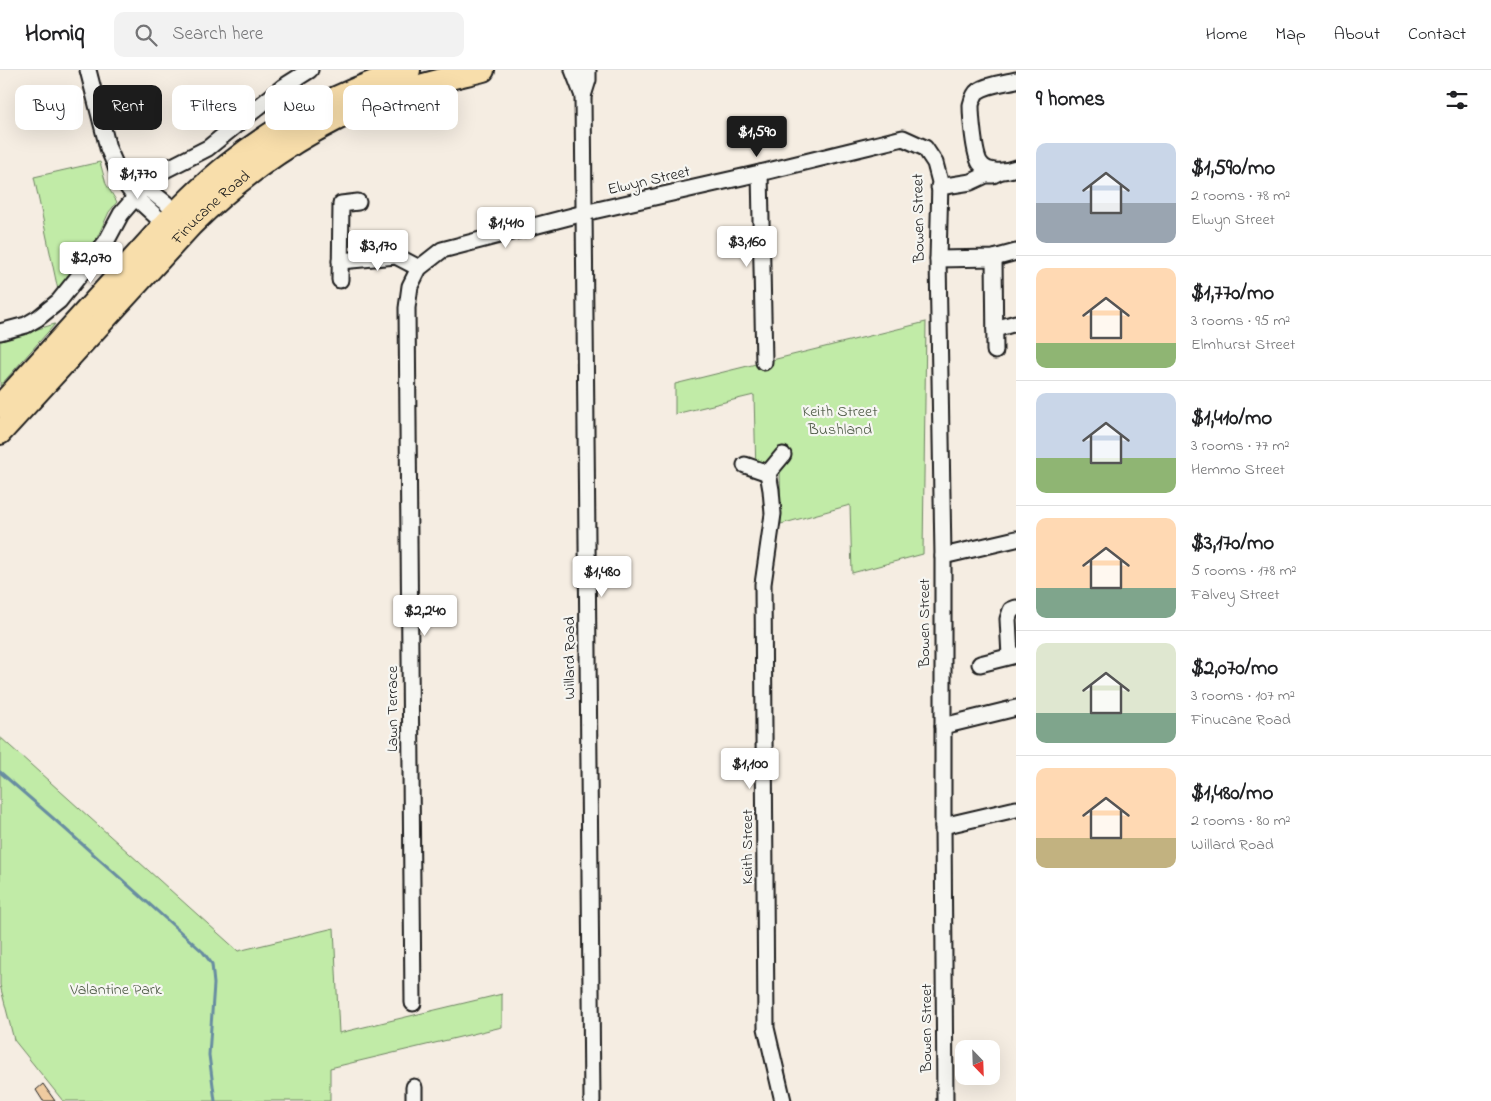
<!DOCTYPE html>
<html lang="en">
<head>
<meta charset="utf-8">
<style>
	:root { --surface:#fff; --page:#f2f2f2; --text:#202124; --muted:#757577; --line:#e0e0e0; --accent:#1c1c1c }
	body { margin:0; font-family:"Indie Flower",sans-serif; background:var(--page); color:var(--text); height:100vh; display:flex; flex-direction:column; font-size:19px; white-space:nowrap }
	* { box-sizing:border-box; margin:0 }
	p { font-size:16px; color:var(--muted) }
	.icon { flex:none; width:28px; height:28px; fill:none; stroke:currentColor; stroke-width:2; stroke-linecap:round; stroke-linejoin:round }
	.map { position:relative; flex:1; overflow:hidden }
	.sheet { display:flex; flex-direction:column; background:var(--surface); width:475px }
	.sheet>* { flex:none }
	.top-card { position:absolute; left:15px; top:15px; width:475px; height:45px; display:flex; gap:10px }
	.needle { width:32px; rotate:157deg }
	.tools { position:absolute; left:955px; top:970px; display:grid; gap:10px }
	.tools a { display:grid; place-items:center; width:45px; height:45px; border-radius:10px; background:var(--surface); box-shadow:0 5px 20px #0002; font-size:25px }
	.price { position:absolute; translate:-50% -42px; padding:0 11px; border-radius:5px; background:#fff; color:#222; font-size:16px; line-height:32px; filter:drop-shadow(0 1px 2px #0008) }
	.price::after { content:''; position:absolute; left:50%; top:30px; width:15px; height:11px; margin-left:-8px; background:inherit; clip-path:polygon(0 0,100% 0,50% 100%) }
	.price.current { background:var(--accent); color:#fff }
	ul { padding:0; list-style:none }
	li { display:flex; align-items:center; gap:15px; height:125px; padding:0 20px }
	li+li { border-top:1px solid var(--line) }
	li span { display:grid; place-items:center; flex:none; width:140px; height:100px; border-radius:10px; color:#555 }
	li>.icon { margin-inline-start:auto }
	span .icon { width:60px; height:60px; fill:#fffc; stroke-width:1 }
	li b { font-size:21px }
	h2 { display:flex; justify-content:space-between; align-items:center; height:60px; padding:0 20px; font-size:21px }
	.pill { padding:0 18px; border-radius:10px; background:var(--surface); box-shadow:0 5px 20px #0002; font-size:18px; line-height:45px }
	.pill.current { background:var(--accent); color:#fff }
	header { display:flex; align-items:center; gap:30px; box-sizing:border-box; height:70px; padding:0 25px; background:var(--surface); border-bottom:1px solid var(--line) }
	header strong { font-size:24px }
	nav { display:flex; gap:28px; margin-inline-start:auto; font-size:18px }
	.search { width:350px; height:45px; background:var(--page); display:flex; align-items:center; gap:12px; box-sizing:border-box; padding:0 18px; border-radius:10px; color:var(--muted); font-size:19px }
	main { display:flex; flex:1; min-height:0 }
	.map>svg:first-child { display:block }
	.green { fill:#c1eba7; stroke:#6e8462 }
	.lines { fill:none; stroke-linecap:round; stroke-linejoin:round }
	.stream { stroke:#678da1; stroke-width:3 }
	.building { fill:#efcba0; stroke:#1c1c1c }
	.minor-casing { stroke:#1c1c1c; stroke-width:19 }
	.highway-casing { stroke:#1c1c1c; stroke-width:26 }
	.minor { stroke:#f6f6f2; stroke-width:15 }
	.highway { stroke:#f8deab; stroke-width:22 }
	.labels { text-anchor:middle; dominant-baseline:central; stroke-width:4.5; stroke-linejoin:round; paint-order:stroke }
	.street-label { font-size:16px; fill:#1c1c1c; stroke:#f6f6f2 }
	.park-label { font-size:16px; fill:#4e5a46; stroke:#f6f6f2 }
</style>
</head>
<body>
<header>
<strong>Homiq</strong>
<div class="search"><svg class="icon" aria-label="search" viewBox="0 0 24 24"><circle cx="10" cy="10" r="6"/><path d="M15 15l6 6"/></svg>Search here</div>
<nav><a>Home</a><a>Map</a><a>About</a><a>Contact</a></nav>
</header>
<main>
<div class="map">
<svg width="1016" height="1031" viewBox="0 0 1016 1031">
	<rect width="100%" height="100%" fill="#f5ede2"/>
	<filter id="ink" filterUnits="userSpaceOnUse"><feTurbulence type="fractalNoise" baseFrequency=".02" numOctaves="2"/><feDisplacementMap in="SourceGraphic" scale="10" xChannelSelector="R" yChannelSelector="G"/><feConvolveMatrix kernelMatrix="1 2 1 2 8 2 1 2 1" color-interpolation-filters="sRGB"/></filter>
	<g filter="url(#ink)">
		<g class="green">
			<path d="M100 92 106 114 117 132 109 142 97 168 58 220 34 107Z"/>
			<path d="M926 252 923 484 852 503 850 435 781 454 780 399 756 404 754 325 675 344V314Z"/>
			<path d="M55 254 0 316V270Z"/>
			<path d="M0 667 238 881 334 858 339 963 502 924V957L330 998V1031H63L14 970 0 915Z"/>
		</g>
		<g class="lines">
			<path class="stream" d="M0 702 54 749 203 882 212 894 214 914 209 985 215 1031"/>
		</g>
		<path class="building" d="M43 1014 55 1031H43L36 1020Z"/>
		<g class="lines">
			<g class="minor-casing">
				<g id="minor">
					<path d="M88 0 108 78 121 108 135 127 171 160"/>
					<path d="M573 0 583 26"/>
					<path d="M588 0V10L583 26 592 1031"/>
					<path d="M1016 10C1005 13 988 14 978 21 975 23 972 31 971 35 971 46 974 84 980 93 987 104 1005 102 1016 98"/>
					<path d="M116 97C140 112 162 129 183 148"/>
					<path d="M760 103 764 292"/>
					<path d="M939 117 971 112 986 105H993L999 102"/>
					<path d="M994 188 995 281"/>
					<path d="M938 189 994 188 1016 182"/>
					<path d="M340 191 396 186 419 198"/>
					<path d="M340 210 341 134 358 132"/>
					<path d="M995 259 1016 253"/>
					<path d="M0 262 26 255 38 248 59 231 106 172 121 144 145 116 159 103 208 78 283 17 310 0"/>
					<path d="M745 395 768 403 783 385"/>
					<path d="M768 403 771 420 773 444 763 514 766 958 783 1031"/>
					<path d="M943 486 1016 469"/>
					<path d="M1010 586 1008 549 1011 540 1016 538"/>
					<path d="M980 594 1016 585"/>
					<path d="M943 656 1016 638"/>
					<path d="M943 756 1016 739"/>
					<path d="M413 933 407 238 410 216 419 198 442 180 584 143 760 103 903 68 925 78 935 93 940 112 938 189 943 486V756L945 1031"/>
					<path d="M414 1017V1031"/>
				</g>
			</g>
			<g class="highway-casing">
				<g id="highway">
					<path d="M0 336 164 155C184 134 205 113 228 95 281 52 344 20 409 0"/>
					<path id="s1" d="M0 363 191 155C250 96 319 51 398 23 426 13 455 7 483 0"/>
				</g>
			</g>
			<use href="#minor" class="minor"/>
			<use href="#highway" class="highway"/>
		</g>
	</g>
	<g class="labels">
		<g class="street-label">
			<text transform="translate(649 111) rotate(-13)">Elwyn Street</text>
			<text stroke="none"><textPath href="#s1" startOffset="309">Finucane Road</textPath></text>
			<text transform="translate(919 148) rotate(-91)">Bowen Street</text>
			<text transform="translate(925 553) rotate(-90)">Bowen Street</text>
			<text transform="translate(570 588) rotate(-90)">Willard Road</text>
			<text transform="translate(393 639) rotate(-90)">Lawn Terrace</text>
			<text transform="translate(748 777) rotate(-90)">Keith Street</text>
			<text transform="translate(927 958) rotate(-90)">Bowen Street</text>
		</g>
		<g class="park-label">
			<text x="840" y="342">Keith Street<tspan x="840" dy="18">Bushland</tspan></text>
			<text x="116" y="920">Valantine Park</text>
		</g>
	</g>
</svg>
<div class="tools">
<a><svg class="needle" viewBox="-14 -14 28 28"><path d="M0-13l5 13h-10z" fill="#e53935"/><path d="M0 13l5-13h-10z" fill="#757577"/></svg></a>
</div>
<b class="price current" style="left:757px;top:88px">$1,590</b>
<b class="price" style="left:138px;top:130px">$1,770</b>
<b class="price" style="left:506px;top:179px">$1,410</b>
<b class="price" style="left:747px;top:198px">$3,160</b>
<b class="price" style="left:378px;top:202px">$3,170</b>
<b class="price" style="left:91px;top:214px">$2,070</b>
<b class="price" style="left:602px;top:528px">$1,480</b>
<b class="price" style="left:425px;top:567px">$2,240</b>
<b class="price" style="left:750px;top:720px">$1,100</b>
<div class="top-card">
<a class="pill">Buy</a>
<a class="pill current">Rent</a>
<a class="pill">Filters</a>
<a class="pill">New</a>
<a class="pill">Apartment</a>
</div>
</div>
<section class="sheet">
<h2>9 homes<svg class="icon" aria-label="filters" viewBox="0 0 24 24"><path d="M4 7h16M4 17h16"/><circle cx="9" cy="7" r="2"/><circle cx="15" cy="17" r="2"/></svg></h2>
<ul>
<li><span style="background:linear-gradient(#c9d6e8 60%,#9aa5b1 0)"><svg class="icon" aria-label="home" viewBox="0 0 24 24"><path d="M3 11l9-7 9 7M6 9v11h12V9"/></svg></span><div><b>$1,590/mo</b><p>2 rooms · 78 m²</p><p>Elwyn Street</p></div></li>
<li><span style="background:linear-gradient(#ffd9b3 75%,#8fb573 0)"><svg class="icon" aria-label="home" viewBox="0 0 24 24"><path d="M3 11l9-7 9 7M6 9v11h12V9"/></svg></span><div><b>$1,770/mo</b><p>3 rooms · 95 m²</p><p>Elmhurst Street</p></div></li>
<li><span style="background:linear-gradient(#c9d6e8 65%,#8fb573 0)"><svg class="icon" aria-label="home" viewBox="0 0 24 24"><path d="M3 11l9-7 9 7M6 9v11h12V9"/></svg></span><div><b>$1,410/mo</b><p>3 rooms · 77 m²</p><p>Hemmo Street</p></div></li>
<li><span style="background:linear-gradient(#ffd9b3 70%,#7fa58c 0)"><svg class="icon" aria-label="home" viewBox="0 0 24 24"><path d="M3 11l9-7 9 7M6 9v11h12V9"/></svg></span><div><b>$3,170/mo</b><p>5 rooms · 178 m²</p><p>Falvey Street</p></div></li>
<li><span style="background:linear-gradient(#dfe7d0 70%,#7fa58c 0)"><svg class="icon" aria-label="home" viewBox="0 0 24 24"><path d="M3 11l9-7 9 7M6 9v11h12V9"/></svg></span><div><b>$2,070/mo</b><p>3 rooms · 107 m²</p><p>Finucane Road</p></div></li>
<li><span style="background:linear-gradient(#ffd9b3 70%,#c2b280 0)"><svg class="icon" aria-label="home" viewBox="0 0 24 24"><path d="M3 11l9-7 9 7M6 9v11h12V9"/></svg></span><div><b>$1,480/mo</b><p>2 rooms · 80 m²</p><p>Willard Road</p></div></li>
</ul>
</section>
</main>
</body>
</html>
